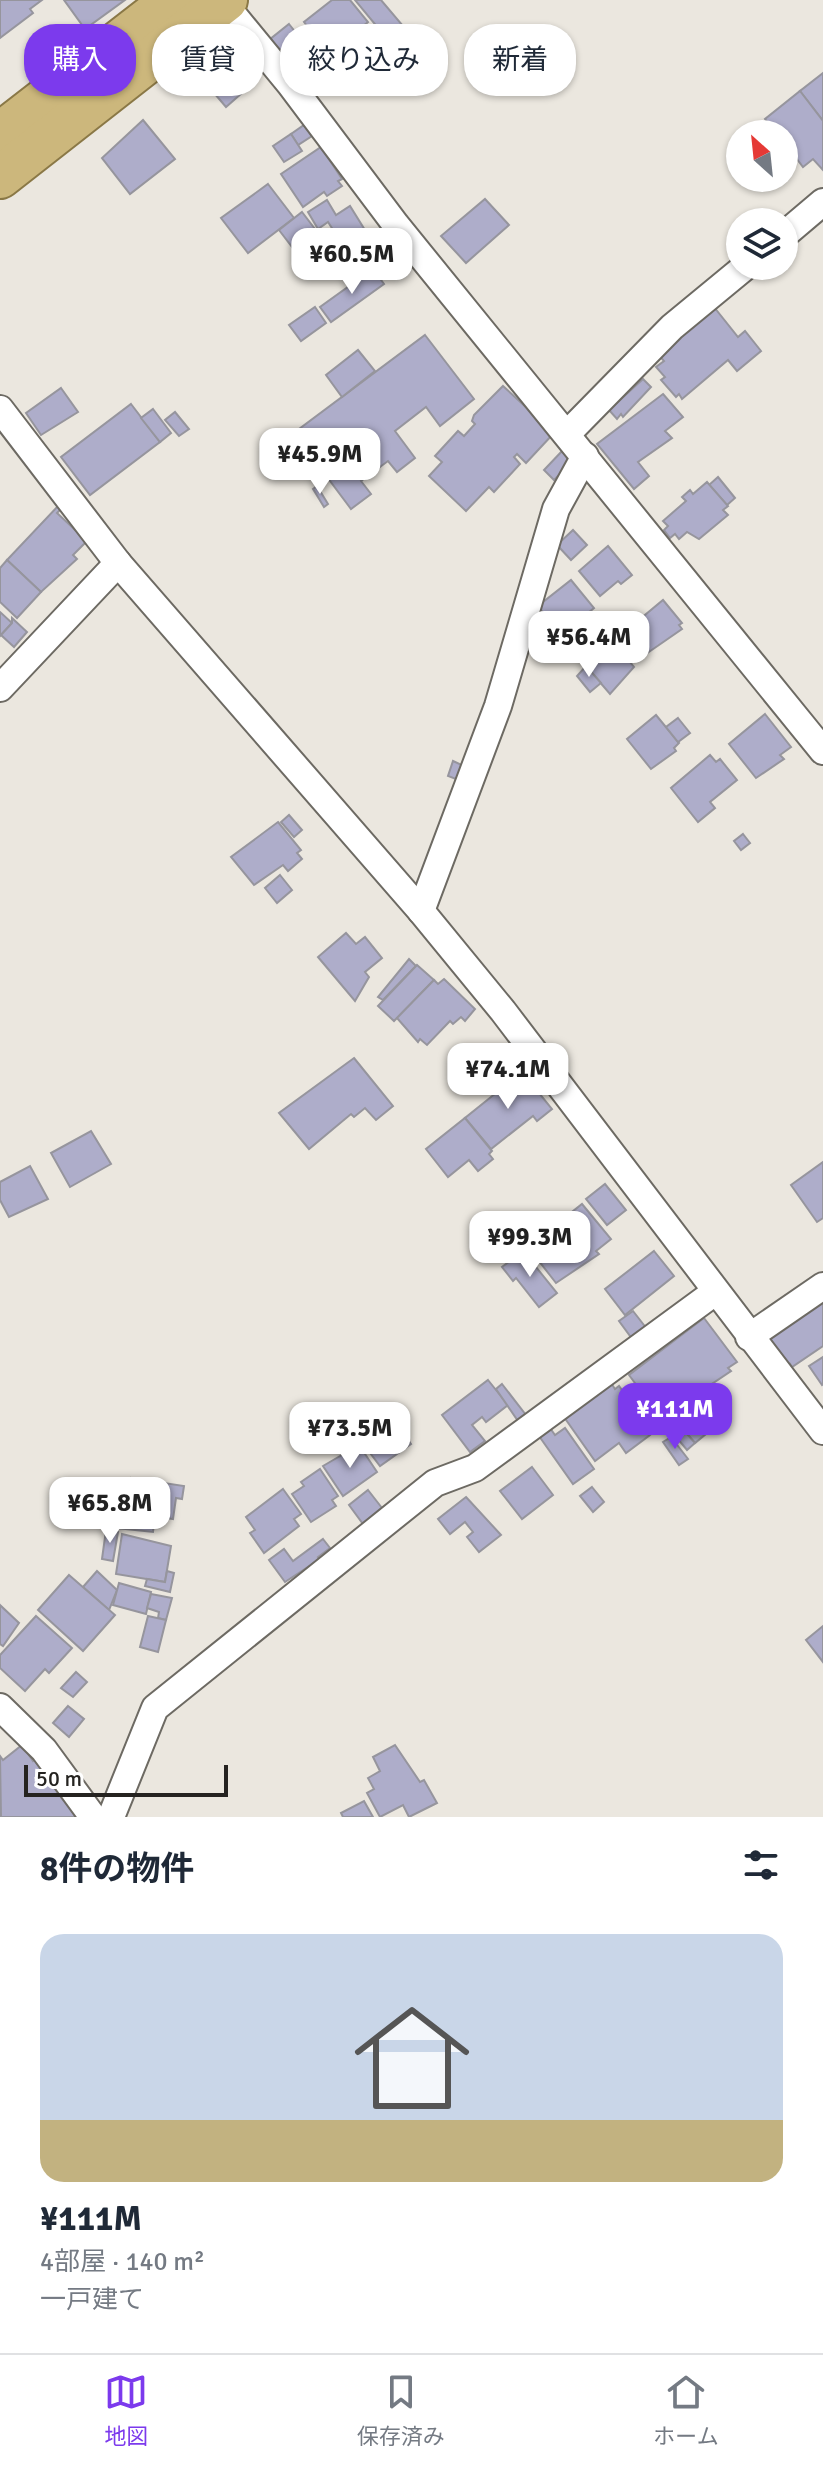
<!DOCTYPE html>
<html lang="ja">
<head>
<meta charset="utf-8">
<style>
	:root { --surface:#fff; --page:#f6f6f7; --text:#1f2937; --muted:#747a83; --line:#e0e1e3; --accent:#7c3aed }
	body { margin:0; font-family:Signika,"Noto Sans JP",sans-serif; background:var(--page); color:var(--text); height:100vh; display:flex; flex-direction:column; font-size:30px; white-space:nowrap }
	* { box-sizing:border-box; margin:0 }
	p { font-size:26px; color:var(--muted) }
	.icon { flex:none; width:44px; height:44px; fill:none; stroke:currentColor; stroke-width:2; stroke-linecap:round; stroke-linejoin:round }
	.map { position:relative; height:1817px; overflow:hidden }
	.sheet { display:flex; flex-direction:column; background:var(--surface); flex:1 }
	.sheet>* { flex:none }
	.banner { position:absolute; left:24px; top:24px; width:776px; height:72px; display:flex; gap:16px }
	.needle { width:52px; rotate:333deg }
	.fabs { position:absolute; left:726px; top:120px; display:grid; gap:16px }
	.fabs a { display:grid; place-items:center; width:72px; height:72px; border-radius:50%; background:var(--surface); box-shadow:0 2px 6px #0004; font-size:40px }
	.scale { position:absolute; left:24px; bottom:20px; width:204px; box-sizing:border-box; padding-left:8px; border:4px solid #252320; border-top:0; font-size:22px; line-height:28px; white-space:nowrap; color:#252320; -webkit-text-stroke:6px #fff; paint-order:stroke }
	.price { position:absolute; translate:-50% -68px; padding:0 18px; border-radius:16px; background:#fff; color:#222; font-size:26px; line-height:52px; filter:drop-shadow(0 2px 4px #0008) }
	.price::after { content:''; position:absolute; left:50%; top:48px; width:24px; height:18px; margin-left:-12px; background:inherit; clip-path:polygon(0 0,100% 0,50% 100%) }
	.price.on { background:var(--accent); color:#fff }
	ul { padding:0; list-style:none }
	li { display:grid; align-content:center; gap:16px; height:424px; padding:0 40px }
	li span { display:grid; place-items:center; height:248px; border-radius:24px; color:#555 }
	li>.icon { margin-inline-start:auto }
	span .icon { width:144px; height:144px; fill:#fffc; stroke-width:1 }
	li b { font-size:34px }
	h2 { display:flex; justify-content:space-between; align-items:center; height:96px; padding:0 40px; font-size:34px }
	.chip { padding:0 28px; border-radius:32px; background:var(--surface); box-shadow:0 2px 6px #0004; font-size:28px; line-height:72px }
	.chip.on { background:var(--accent); color:#fff }
	.tabs { display:flex; justify-content:space-around; align-items:center; height:112px; border-top:2px solid var(--line); background:var(--surface); font-size:22px; color:var(--muted) }
	.tabs a { display:grid; justify-items:center; gap:4px }
	.tabs .on { color:var(--accent) }
	.map>svg:first-child { display:block }
	.building { fill:#aeadca; stroke:#96959d; stroke-width:2 }
	.lines { fill:none; stroke-linecap:round; stroke-linejoin:round }
	.minor-casing { stroke:#6d6a63; stroke-width:30 }
	.trunk-casing { stroke:#8a7846; stroke-width:46 }
	.minor { stroke:#fff; stroke-width:26 }
	.trunk { stroke:#ccb77c; stroke-width:42 }
</style>
</head>
<body>
<div class="map">
<svg width="823" height="1817" viewBox="0 0 823 1817">
	<rect width="100%" height="100%" fill="#ebe7df"/>
	<g class="building">
		<path d="M0 0H42L30 9 33 13 0 38Z"/>
		<path d="M64 0H125L85 29Z"/>
		<path d="M332 0H350L368 22 323 59 306 37 312 32 304 22Z"/>
		<path d="M355 0H381L409 33 393 46Z"/>
		<path d="M289 24 327 72 308 88 269 40Z"/>
		<path d="M241 48 260 70 254 75 258 79 226 107 203 80Z"/>
		<path d="M823 73V121L800 91Z"/>
		<path d="M800 91 823 121V170L813 159 803 167 784 142V134H777L765 119Z"/>
		<path d="M143 120 175 159 130 194 102 158Z"/>
		<path d="M304 125 312 136 298 145 291 134Z"/>
		<path d="M291 134 302 151 284 162 273 146Z"/>
		<path d="M321 147 342 179 338 181 342 186 327 196 324 192 303 207 281 174Z"/>
		<path d="M268 184 294 218 248 253 221 218Z"/>
		<path d="M485 199 509 225 466 263 441 236Z"/>
		<path d="M327 200 336 215 350 206 373 243 351 258 328 222 318 229 308 212Z"/>
		<path d="M302 212 338 259 315 277 279 230Z"/>
		<path d="M373 269 384 284 331 322 320 307Z"/>
		<path d="M315 307 326 323 301 341 289 325Z"/>
		<path d="M714 307 738 337 745 331 761 351 737 371 728 360 682 399 679 394 676 397 661 380 665 377 656 367 664 361 658 354Z"/>
		<path d="M425 335 474 399 440 426 426 407 395 431 415 458 397 472 388 461 361 481 371 494 351 509 318 465 311 470 287 438Z"/>
		<path d="M358 350 375 371 342 397 326 375Z"/>
		<path d="M643 379 651 387 623 417 621 414 617 419 609 410Z"/>
		<path d="M503 386 554 433 526 463 517 454 514 457 520 464 494 492 489 487 466 511 429 476 442 462 435 456 458 431 464 436 475 424 472 421 474 415Z"/>
		<path d="M61 388 78 412 41 435 26 413Z"/>
		<path d="M663 394 683 417 665 431 672 438 638 462 649 476 634 489 597 444Z"/>
		<path d="M131 404 160 442 90 495 61 457Z"/>
		<path d="M153 409 171 433 160 442 141 418Z"/>
		<path d="M175 412 189 429 179 436 165 420Z"/>
		<path d="M564 449 575 459 554 480 544 470Z"/>
		<path d="M718 477 735 498 727 505 709 485Z"/>
		<path d="M707 482 728 506 723 510 728 515 699 539 687 532 679 539 675 534 670 538 664 530 668 526 663 521 686 501 682 497 690 490 693 494Z"/>
		<path d="M317 486 328 504 324 507 313 489Z"/>
		<path d="M59 505 62 508 57 513 87 541 73 555 77 559 41 592 7 560Z"/>
		<path d="M573 530 587 545 571 560 557 545Z"/>
		<path d="M608 546 632 575 621 584 618 581 600 596 579 571Z"/>
		<path d="M7 560 41 592 17 618 0 602V568Z"/>
		<path d="M571 580 594 608 561 635 538 606Z"/>
		<path d="M663 600 682 623 679 625 682 629 646 654 627 630Z"/>
		<path d="M0 612 12 623 0 636Z"/>
		<path d="M12 618 27 632 14 647 1 635 12 623Z"/>
		<path d="M613 643 620 651 628 644 637 655 630 662 634 667 610 694 586 666Z"/>
		<path d="M586 666 601 683 590 692 577 676Z"/>
		<path d="M765 714 791 747 780 755 784 759 756 778 729 744Z"/>
		<path d="M656 715 679 743 674 748 676 751 651 769 627 739Z"/>
		<path d="M678 718 690 733 678 742 666 727Z"/>
		<path d="M710 755 716 762 720 759 737 780 710 802 715 808 698 822 671 788Z"/>
		<path d="M453 761 466 767 461 781 448 776Z"/>
		<path d="M289 815 302 830 294 837 281 822Z"/>
		<path d="M278 822 301 850 297 853 302 859 288 871 283 865 254 885 231 857Z"/>
		<path d="M743 834 750 843 741 850 734 841Z"/>
		<path d="M280 875 292 890 277 903 265 888Z"/>
		<path d="M346 933 356 944 365 937 382 958 365 972 369 977 355 1001 318 957Z"/>
		<path d="M409 959 416 966 383 1000 378 997Z"/>
		<path d="M417 965 434 980 394 1021 378 1006Z"/>
		<path d="M444 979 475 1009 465 1021 461 1017 453 1024 450 1021 427 1045 420 1039 418 1042 397 1018 434 980 438 984Z"/>
		<path d="M354 1058 393 1106 376 1120 365 1108 354 1117 351 1114 309 1149 279 1113Z"/>
		<path d="M522 1072 552 1109 537 1121 533 1116 491 1149 465 1118Z"/>
		<path d="M465 1118 492 1151 489 1154 493 1159 478 1171 469 1160 448 1177 426 1149Z"/>
		<path d="M91 1131 111 1164 70 1187 51 1153Z"/>
		<path d="M823 1162V1218L817 1222 791 1185Z"/>
		<path d="M30 1166 48 1199 9 1217 0 1200V1182Z"/>
		<path d="M605 1184 626 1210 607 1225 586 1199Z"/>
		<path d="M582 1204 611 1239 596 1251 599 1254 556 1283 528 1247Z"/>
		<path d="M523 1251 557 1293 539 1307 516 1278 513 1281 502 1267Z"/>
		<path d="M654 1251 674 1276 625 1315 605 1289Z"/>
		<path d="M823 1299V1346L792 1367 790 1364 784 1368 767 1338Z"/>
		<path d="M633 1311 647 1329 633 1340 619 1321Z"/>
		<path d="M704 1318 737 1362 728 1368 731 1371 688 1400 693 1406 667 1426 629 1375Z"/>
		<path d="M823 1357V1384L822 1385 809 1366Z"/>
		<path d="M488 1380 508 1405 486 1422 482 1417 472 1425 485 1441 470 1452 442 1415Z"/>
		<path d="M611 1383 615 1389 619 1386 650 1429 647 1431 650 1435 626 1453 619 1443 595 1461 564 1417Z"/>
		<path d="M502 1384 526 1415 518 1421 496 1389Z"/>
		<path d="M697 1411 712 1429 695 1443 680 1426Z"/>
		<path d="M393 1419 411 1444 380 1466 364 1445Z"/>
		<path d="M680 1426 695 1443 687 1450 672 1432Z"/>
		<path d="M550 1428 555 1435 565 1428 594 1469 573 1484 539 1436Z"/>
		<path d="M671 1437 688 1459 679 1465 663 1442Z"/>
		<path d="M359 1445 377 1472 343 1496 323 1466Z"/>
		<path d="M532 1467 553 1495 522 1519 500 1491Z"/>
		<path d="M320 1469 338 1496 332 1500 336 1506 311 1522 292 1494 304 1486 301 1482Z"/>
		<path d="M131 1478 184 1486 182 1499 176 1498 173 1519 155 1516 153 1532 117 1528 122 1494 129 1495Z"/>
		<path d="M592 1487 604 1502 593 1512 580 1496Z"/>
		<path d="M283 1489 301 1514 294 1519 299 1526 264 1553 250 1533 255 1530 246 1517Z"/>
		<path d="M368 1490 382 1508 363 1524 349 1505Z"/>
		<path d="M466 1497 501 1535 479 1552 467 1537 473 1532 465 1522 450 1534 438 1519Z"/>
		<path d="M106 1530 118 1532 113 1561 102 1559Z"/>
		<path d="M122 1534 171 1546 165 1582 116 1574Z"/>
		<path d="M323 1539 330 1548 318 1557 320 1559 285 1582 269 1560 284 1549 293 1561Z"/>
		<path d="M97 1571 117 1590 109 1610 83 1587Z"/>
		<path d="M167 1571 174 1573 170 1592 145 1586 147 1579 165 1582Z"/>
		<path d="M69 1575 115 1615 83 1651 38 1610Z"/>
		<path d="M119 1583 151 1592 146 1614 113 1605Z"/>
		<path d="M151 1594 172 1598 166 1620 158 1618 159 1612 147 1608Z"/>
		<path d="M0 1605 19 1623 3 1646 0 1644Z"/>
		<path d="M36 1616 72 1648 49 1673 45 1669 25 1691 0 1668V1655Z"/>
		<path d="M148 1616 166 1620 158 1652 140 1647Z"/>
		<path d="M823 1626V1662L806 1640Z"/>
		<path d="M76 1672 87 1682 73 1697 61 1688Z"/>
		<path d="M68 1706 84 1719 69 1737 53 1723Z"/>
		<path d="M22 1745 33 1761 37 1758 81 1817H1L0 1756 3 1760Z"/>
		<path d="M395 1745 420 1782 424 1780 437 1803 409 1817 403 1805 380 1817 367 1793 374 1789 368 1778 380 1771 373 1757Z"/>
		<path d="M364 1801 373 1817H343L341 1813Z"/>
	</g>
	<g class="lines">
		<g class="minor-casing">
			<g id="minor">
				<path d="M221 0 290 84 396 225 823 751"/>
				<path d="M784 235 823 202"/>
				<path d="M0 409 118 563 421 911 503 1011 823 1431"/>
				<path d="M567 434 672 327 746 266"/>
				<path d="M0 688 118 563"/>
				<path d="M421 911 498 706 556 509 585 456"/>
				<path d="M749 1337 823 1286"/>
				<path d="M0 1707 44 1750 93 1817"/>
				<path d="M111 1817 155 1708 435 1483 475 1468 715 1292"/>
			</g>
		</g>
		<g class="trunk-casing">
			<g id="trunk">
				<path d="M0 134 173 0"/>
				<path d="M0 177 226 0"/>
			</g>
		</g>
		<use href="#minor" class="minor"/>
		<use href="#trunk" class="trunk"/>
	</g>
</svg>
<div class="fabs">
<a><svg class="needle" viewBox="-14 -14 28 28"><path d="M0-13l5 13h-10z" fill="#e53935"/><path d="M0 13l5-13h-10z" fill="#747a83"/></svg></a>
<a><svg class="icon" aria-label="layers" viewBox="0 0 24 24"><path d="M12 4l9 5-9 5-9-5zM3 14l9 5 9-5"/></svg></a>
</div>
<div class="scale">50 m</div>
<b class="price" style="left:352px;top:296px">¥60.5M</b>
<b class="price" style="left:320px;top:496px">¥45.9M</b>
<b class="price" style="left:589px;top:679px">¥56.4M</b>
<b class="price" style="left:508px;top:1111px">¥74.1M</b>
<b class="price" style="left:530px;top:1279px">¥99.3M</b>
<b class="price on" style="left:675px;top:1451px">¥111M</b>
<b class="price" style="left:350px;top:1470px">¥73.5M</b>
<b class="price" style="left:110px;top:1545px">¥65.8M</b>
<div class="banner">
<a class="chip on">購入</a>
<a class="chip">賃貸</a>
<a class="chip">絞り込み</a>
<a class="chip">新着</a>
</div>
</div>
<section class="sheet">
<h2>8件の物件<svg class="icon" aria-label="filters" viewBox="0 0 24 24"><path d="M4 7h16M4 17h16"/><circle cx="9" cy="7" r="2"/><circle cx="15" cy="17" r="2"/></svg></h2>
<ul>
<li><span style="background:linear-gradient(#c9d6e8 75%,#c2b280 0)"><svg class="icon" aria-label="home" viewBox="0 0 24 24"><path d="M3 11l9-7 9 7M6 9v11h12V9"/></svg></span><div><b>¥111M</b><p>4部屋 · 140 m²</p><p>一戸建て</p></div></li>
</ul>
</section>
<nav class="tabs">
<a class="on"><svg class="icon" aria-label="map" viewBox="0 0 24 24"><path d="M3 6l6-2 6 2 6-2v14l-6 2-6-2-6 2zM9 4v14M15 6v14"/></svg>地図</a>
<a><svg class="icon" aria-label="saved" viewBox="0 0 24 24"><path d="M7 4h10v16l-5-4-5 4z"/></svg>保存済み</a>
<a><svg class="icon" aria-label="home" viewBox="0 0 24 24"><path d="M3 11l9-7 9 7M6 9v11h12V9"/></svg>ホーム</a>
</nav>
</body>
</html>
